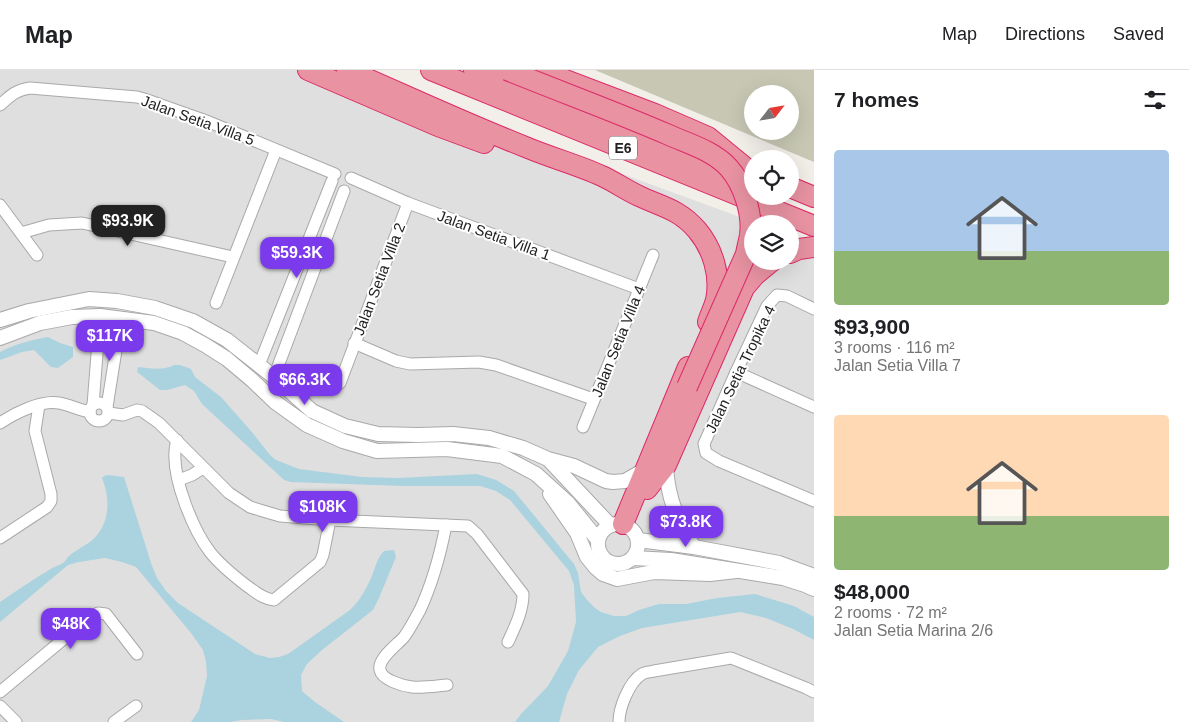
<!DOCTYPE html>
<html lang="en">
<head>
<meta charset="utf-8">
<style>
	:root { --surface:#fff; --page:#f2f2f2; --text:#202124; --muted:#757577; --line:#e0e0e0; --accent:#7c3aed }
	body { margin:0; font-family:Helvetica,sans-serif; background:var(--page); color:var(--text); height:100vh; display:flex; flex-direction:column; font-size:19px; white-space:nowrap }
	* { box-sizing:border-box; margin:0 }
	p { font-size:16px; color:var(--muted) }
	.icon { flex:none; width:28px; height:28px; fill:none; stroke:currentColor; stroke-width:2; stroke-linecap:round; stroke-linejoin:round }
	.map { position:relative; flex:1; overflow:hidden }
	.panel { display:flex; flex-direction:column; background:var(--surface); width:375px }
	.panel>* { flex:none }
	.needle { width:32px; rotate:59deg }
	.buttons { position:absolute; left:744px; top:15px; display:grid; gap:10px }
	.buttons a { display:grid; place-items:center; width:55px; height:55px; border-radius:50%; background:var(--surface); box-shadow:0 5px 20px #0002; font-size:25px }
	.price { position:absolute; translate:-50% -42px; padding:0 11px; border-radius:10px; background:var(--accent); color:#fff; font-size:16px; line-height:32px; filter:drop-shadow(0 1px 2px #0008) }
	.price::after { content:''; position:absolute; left:50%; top:30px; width:15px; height:11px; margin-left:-8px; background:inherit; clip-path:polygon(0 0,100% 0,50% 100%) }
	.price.selected { background:#222; color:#fff }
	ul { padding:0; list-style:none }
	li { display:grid; align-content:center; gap:10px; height:265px; padding:0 20px }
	li span { display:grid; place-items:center; height:155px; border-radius:5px; color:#555 }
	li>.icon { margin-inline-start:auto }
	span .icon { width:90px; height:90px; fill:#fffc; stroke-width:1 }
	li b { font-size:21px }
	h2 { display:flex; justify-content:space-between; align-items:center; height:60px; padding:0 20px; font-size:21px }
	header { display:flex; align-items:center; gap:30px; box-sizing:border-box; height:70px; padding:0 25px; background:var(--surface); border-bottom:1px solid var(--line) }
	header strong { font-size:24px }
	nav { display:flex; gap:28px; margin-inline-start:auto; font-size:18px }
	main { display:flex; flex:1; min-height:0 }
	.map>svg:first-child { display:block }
	.residential { fill:#e0dfdf }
	.construction { fill:#c7c7b4; fill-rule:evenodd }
	.water { fill:#aad3df }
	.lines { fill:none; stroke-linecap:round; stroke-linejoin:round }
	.minor-casing { stroke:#a9a9a9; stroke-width:13 }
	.tertiary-casing { stroke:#a9a9a9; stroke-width:16 }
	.motorway-casing { stroke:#dc2a67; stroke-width:22 }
	.minor { stroke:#fff; stroke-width:11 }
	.tertiary { stroke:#fff; stroke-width:14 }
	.motorway { stroke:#e892a2; stroke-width:20 }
	.motorway-bridge-casing { stroke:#dc2a67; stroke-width:22; stroke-linecap:butt }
	.motorway-bridge { stroke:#e892a2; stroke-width:20 }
	.labels { text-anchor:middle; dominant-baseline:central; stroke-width:4; stroke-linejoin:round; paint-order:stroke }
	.shield { fill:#fff; stroke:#646464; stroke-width:1 }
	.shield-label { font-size:14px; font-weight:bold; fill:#222 }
	.street-label { font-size:15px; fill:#222; stroke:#fff }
</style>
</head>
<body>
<header>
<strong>Map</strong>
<nav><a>Map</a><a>Directions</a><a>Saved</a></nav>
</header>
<main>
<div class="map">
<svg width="814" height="652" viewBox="0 0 814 652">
	<rect width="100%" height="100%" fill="#f2efe9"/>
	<path class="residential" d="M0 0H365L508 62 759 154 752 191H790V165L814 174V652H0Z"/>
	<path class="construction" d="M595 0H814V92ZM752 24H790V61H752Z"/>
	<g class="water">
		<path d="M48 267 60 273 73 277V287L58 298 51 297 34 280 22 282 0 290V282C15 274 31 270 48 267Z"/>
		<path d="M174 295H180L191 299 195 307 221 327 251 361 270 385 276 390 299 399 362 407 398 408 477 404 496 410 514 421 574 494 578 503 581 522 588 531 595 538 601 542 614 546H626L639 540 659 534H686L717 528 755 524 794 536 814 547V570L793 559 766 548 740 542 642 558 620 566 598 577 579 600 567 624 559 652H515L521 644 548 616 568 581 576 552 574 515 569 501 510 430 496 421 480 416H402L291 412 284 410 202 334 194 321 185 315 167 320H160L137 302 138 297C149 298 164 301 174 295Z"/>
		<path d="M108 405 124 407 152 496 157 508 166 521 178 533 255 584 270 588 279 587 288 584 350 540C360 531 368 516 373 503 376 495 378 487 384 481L394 480 396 487 379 528 373 540 322 580 307 594 301 605 302 621 315 632 344 652H284L271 649 242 650 230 652H191L199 640 207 606 206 592 203 580 191 563 136 497 122 492 105 488 79 492 68 495 0 552V532C16 521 32 510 49 500 53 497 58 496 63 493 65 492 66 489 68 487 74 481 83 477 90 472 110 456 111 430 102 408L104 406Z"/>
	</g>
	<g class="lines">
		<g class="minor-casing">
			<g id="minor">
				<path d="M0 35C11 25 16 20 30 18L137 27 144 29 209 52 335 104"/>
				<path d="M351 108 408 133 639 219"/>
				<path d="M0 135 37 185"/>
				<path d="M21 163 49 155 82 153 233 187"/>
				<path d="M216 233 276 80"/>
				<path d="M814 239 787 226 777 225 767 236 736 302 704 374 706 383 719 391 814 431"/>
				<path d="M354 273 396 291 410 294 479 292 496 295 593 329"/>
				<path d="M259 295 332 111"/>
				<path d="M736 302 814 337"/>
				<path d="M274 307 344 121"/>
				<path d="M340 313 408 133"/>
				<circle cx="99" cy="342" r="9"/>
				<path d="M93 335 100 246"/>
				<path d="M107 337 121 249"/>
				<path d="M109 343 123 345 137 340 142 341 159 353 229 423 250 437 263 441 280 446 330 450 468 456 477 464 523 524C523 541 515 557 508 572"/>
				<path d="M0 353C15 343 41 330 59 333 70 335 79 340 90 342"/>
				<path d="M583 357 653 185"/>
				<path d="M177 370C176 374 175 378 175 382 173 410 193 460 210 482 220 495 234 506 247 516 256 522 263 529 274 530L320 492 323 485 330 450"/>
				<path d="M179 410 192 405 203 398"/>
				<path d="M446 455C440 486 433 512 420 540 415 549 410 559 404 567 398 574 377 589 380 600 382 610 403 616 412 617 423 618 436 616 447 615"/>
				<path d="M0 468 47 437 51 431V424L35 361 39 335"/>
				<path d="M0 622 90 547 98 543 106 544 137 584"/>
				<path d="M0 636 16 652"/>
				<path d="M114 652 136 636"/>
				<path d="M619 652C619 638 629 612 642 604 645 602 651 602 654 601L731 588 806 618 814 622"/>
			</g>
		</g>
		<g class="tertiary-casing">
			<g id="tertiary">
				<path d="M0 250 29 241 89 229 117 231 155 238 193 251 227 270 274 307 312 341 345 356 378 364 418 365 453 364 489 368 523 378 548 389 574 396 606 411 613 412 625 411 646 399"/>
				<path d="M0 268 40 253 72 247 100 246 154 253 183 263 205 275 227 289 252 310 275 332 307 355 343 371 377 381 447 379 502 386 536 404 568 433 598 470"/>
				<path d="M549 390 610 455"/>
				<path d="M666 395C667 425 677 452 694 477"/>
				<path d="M550 424 577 463 587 487 596 498 603 504 617 509 654 502 710 504 736 501"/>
				<circle cx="618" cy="474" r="20"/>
				<path d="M638 470 694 477 779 493 814 506"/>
				<path d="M633 488 671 490 783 508 805 515 814 519"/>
			</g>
		</g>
		<g class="motorway-casing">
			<g id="motorway">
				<path d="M308 0 438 56 484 73"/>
				<path d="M347 0C407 26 467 54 528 78 552 88 578 95 602 106 615 112 626 120 639 126 662 137 679 139 697 160 713 179 721 206 716 230 714 238 710 245 708 252"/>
				<path d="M431 0 814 156"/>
				<path d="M474 0 752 111"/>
				<path d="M539 0 655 44 708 67 747 99 752 101"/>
				<path d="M790 117 814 127"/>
				<path d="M790 183 799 179 814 177"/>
				<path d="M647 419 666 395 744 218 755 205 772 191"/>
				<path d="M623 454 688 297"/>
			</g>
		</g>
		<use href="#minor" class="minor"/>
		<use href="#tertiary" class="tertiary"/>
		<use href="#motorway" class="motorway"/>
		<g class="motorway-bridge-casing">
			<path id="motorway-bridge" d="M507 0C561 22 616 42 669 65 689 74 714 81 729 98 743 114 753 143 750 165 749 171 747 178 746 184L687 317"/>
		</g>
		<use href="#motorway-bridge" class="motorway-bridge"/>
	</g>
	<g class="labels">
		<rect class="shield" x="609" y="66.5" width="28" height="23" rx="4"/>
		<g class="shield-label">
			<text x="623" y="78">E6</text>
		</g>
		<g class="street-label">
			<text transform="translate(198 50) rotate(20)">Jalan Setia Villa 5</text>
			<text transform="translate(494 165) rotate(20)">Jalan Setia Villa 1</text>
			<text transform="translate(379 209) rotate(-69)">Jalan Setia Villa 2</text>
			<text transform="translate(618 271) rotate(-68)">Jalan Setia Villa 4</text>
			<text transform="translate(740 299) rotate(-64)">Jalan Setia Tropika 4</text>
		</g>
	</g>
</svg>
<div class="buttons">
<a><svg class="needle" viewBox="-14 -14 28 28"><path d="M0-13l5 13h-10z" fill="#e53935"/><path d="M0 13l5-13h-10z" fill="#757577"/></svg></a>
<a><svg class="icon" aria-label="locate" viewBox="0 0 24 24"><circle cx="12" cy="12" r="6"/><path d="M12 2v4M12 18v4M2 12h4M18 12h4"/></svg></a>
<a><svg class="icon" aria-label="layers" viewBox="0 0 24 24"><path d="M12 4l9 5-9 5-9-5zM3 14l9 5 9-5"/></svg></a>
</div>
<b class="price selected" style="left:128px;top:177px">$93.9K</b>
<b class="price" style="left:297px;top:209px">$59.3K</b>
<b class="price" style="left:110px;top:292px">$117K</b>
<b class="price" style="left:305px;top:336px">$66.3K</b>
<b class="price" style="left:323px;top:463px">$108K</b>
<b class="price" style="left:686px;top:478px">$73.8K</b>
<b class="price" style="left:71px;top:580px">$48K</b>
</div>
<section class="panel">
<h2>7 homes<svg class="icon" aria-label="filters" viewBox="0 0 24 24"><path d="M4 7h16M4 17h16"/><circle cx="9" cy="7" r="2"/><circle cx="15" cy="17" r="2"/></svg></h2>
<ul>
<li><span style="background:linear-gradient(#a9c7e8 65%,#8fb573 0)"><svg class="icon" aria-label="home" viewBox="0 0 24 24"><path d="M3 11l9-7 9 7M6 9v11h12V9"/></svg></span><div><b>$93,900</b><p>3 rooms · 116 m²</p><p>Jalan Setia Villa 7</p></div></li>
<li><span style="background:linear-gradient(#ffd9b3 65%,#8fb573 0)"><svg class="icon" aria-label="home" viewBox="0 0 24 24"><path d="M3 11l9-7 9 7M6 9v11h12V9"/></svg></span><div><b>$48,000</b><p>2 rooms · 72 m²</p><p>Jalan Setia Marina 2/6</p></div></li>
</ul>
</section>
</main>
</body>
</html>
